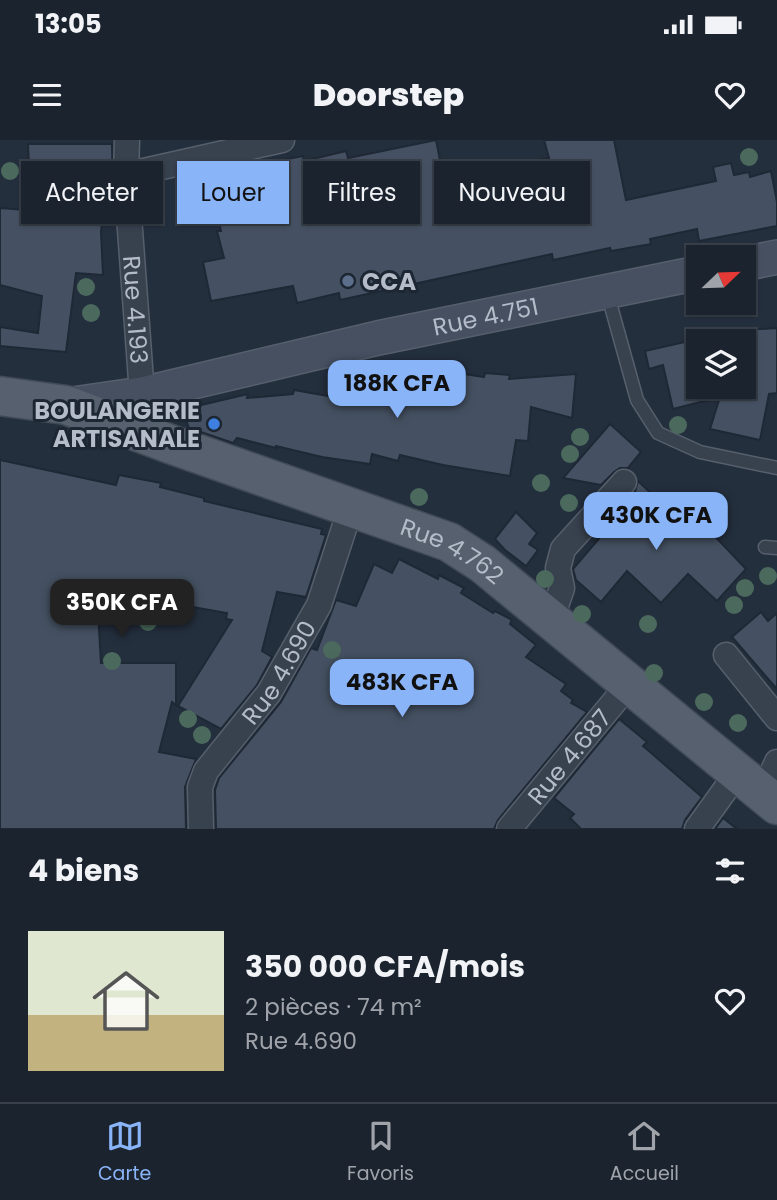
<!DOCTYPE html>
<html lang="fr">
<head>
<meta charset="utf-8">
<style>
	:root { --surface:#1b232e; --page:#242b36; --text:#f1f3f6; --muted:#a0a4aa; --line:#39404a; --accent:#8ab4f8 }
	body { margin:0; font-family:Poppins,sans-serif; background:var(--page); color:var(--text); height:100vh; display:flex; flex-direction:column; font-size:26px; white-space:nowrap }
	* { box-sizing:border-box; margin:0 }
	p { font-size:23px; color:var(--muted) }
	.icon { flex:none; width:38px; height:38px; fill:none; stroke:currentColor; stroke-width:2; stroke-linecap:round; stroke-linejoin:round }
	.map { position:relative; height:689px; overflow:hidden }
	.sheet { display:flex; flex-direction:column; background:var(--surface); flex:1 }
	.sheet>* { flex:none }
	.top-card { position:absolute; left:21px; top:21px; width:735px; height:63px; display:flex; gap:14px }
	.needle { width:46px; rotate:67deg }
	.fabs { position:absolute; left:686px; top:105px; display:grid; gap:14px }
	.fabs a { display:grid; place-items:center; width:70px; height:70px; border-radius:0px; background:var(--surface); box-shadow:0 2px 5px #0004,0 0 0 2px var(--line); font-size:35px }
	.price { position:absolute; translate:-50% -60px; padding:0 16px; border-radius:14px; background:var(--accent); color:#111; font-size:23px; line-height:46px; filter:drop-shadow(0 2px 4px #0008) }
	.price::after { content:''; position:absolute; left:50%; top:42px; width:21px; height:16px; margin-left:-10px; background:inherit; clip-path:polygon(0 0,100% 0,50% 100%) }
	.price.current { background:#222; color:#fff }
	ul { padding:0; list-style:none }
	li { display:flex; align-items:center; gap:21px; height:175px; padding:0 28px }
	li span { display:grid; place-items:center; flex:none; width:196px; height:140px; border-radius:0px; color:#555 }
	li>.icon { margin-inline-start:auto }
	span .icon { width:84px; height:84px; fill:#fffc; stroke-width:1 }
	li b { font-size:30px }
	h2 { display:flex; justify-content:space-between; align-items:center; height:84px; padding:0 28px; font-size:30px }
	.chip { padding:0 24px; border-radius:0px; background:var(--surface); box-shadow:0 2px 5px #0004,0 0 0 2px var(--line); font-size:24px; line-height:63px }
	.chip.current { background:var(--accent); color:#111 }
	.status { display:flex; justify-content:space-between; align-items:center; height:49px; padding:0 35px; background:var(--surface); direction:ltr }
	.status svg { height:19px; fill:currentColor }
	header { display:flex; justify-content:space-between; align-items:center; height:91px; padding:0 28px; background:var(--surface); font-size:32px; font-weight:800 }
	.menu { display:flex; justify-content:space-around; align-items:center; height:98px; border-top:2px solid var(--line); background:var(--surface); font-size:19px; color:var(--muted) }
	.menu a { display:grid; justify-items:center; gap:4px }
	.menu .current { color:var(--accent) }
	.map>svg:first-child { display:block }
	.building { fill:#455162; stroke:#1f2835; stroke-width:2 }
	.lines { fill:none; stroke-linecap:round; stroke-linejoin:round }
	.service-casing { stroke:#565f6c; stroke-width:15 }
	.minor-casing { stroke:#565f6c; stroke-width:27 }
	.secondary-casing { stroke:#565f6c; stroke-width:36 }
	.primary-casing { stroke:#414a57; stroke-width:41 }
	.service { stroke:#38414e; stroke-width:12 }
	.minor { stroke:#38414e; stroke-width:24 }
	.secondary { stroke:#465061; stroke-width:33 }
	.primary { stroke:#56606e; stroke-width:38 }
	.tree { fill:#4b6a5d }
	.service-dot { fill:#5c6f8a; stroke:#1d2633; stroke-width:2.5 }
	.shop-dot { fill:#3f7fe0; stroke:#1d2633; stroke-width:2.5 }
	.labels { text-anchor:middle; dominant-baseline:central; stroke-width:6; stroke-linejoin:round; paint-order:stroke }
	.poi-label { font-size:24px; font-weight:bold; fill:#b4bcc9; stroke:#1d2633; text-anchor:start }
	.street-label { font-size:24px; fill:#b4bcc9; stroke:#1d2633 }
</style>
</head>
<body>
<div class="status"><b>13:05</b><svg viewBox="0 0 49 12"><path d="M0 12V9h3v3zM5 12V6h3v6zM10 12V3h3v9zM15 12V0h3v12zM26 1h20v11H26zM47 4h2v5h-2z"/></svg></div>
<header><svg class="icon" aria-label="menu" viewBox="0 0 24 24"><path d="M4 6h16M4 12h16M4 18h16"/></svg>Doorstep<svg class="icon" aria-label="heart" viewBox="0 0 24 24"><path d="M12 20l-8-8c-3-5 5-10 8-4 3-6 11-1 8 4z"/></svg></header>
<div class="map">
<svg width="777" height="689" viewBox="0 0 777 689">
	<rect width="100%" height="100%" fill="#242f3e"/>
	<g class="building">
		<path d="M436 0 444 40 549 18 544 0H614L626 60 716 41 713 27 731 23 734 35 749 32 750 37 771 31 777 62V86L699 101 697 89 650 99 651 104 611 111 610 108 553 120 552 114 340 160 339 153 297 163 293 146 211 161 203 122 224 118 217 91H221L210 45 273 30 271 22 303 16 304 21 346 11 348 18Z"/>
		<path d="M28 4H112L113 63H104L101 92 103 135 76 133 66 212 0 206V187L38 193 42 156 0 145V68L26 70V46L30 47Z"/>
		<path d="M777 188V253L769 254 760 300 710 289 720 257 673 269 663 225 649 229 645 211 698 199V247H748L745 190Z"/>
		<path d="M458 233 484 237 485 233 510 235 509 239 576 234 572 278 531 267 528 301 516 300 510 336 443 325 400 315 398 321 372 314 370 324 322 317 276 306V308L237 298 233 303 189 288 185 277 188 270 197 266 248 254 247 258 293 254 294 250 345 259 344 244 415 241V238L457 242Z"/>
		<path d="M610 284 641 312 628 328H620L614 332 601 345 563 338Z"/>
		<path d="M0 320 116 345 119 335 161 343 160 347 204 358V361L322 389 321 394 326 395 306 457 277 452 262 511 272 517 257 545 221 589 178 566 232 480 226 479 227 473 181 465 139 462 136 477 98 472 101 523H176V565L172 562 159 612 196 619 185 647 186 689H0Z"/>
		<path d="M638 341 656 358 659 354 699 392 705 386 746 429 717 461 688 434 661 463 627 431 601 462 576 440 573 429 603 394 599 391 635 352Z"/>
		<path d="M516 372 537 393 529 404 538 410 526 426 505 410 495 399Z"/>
		<path d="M399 419 438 439 439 435 464 448 461 453 493 473 495 471 512 480 510 484 536 505 526 517 566 544 561 551 573 560 571 563 587 572 498 680 494 689H216L215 650 219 638 281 562 311 508 317 510 336 460 356 466 374 424 392 433Z"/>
		<path d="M761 472 768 481 777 473V549L732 497Z"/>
		<path d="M619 579 647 602 643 606 702 657 685 680 682 689H581L570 678 574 674 554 658Z"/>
		<path d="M723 678 737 689H715Z"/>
	</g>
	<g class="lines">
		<g class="service-casing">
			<g id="service">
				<path d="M607 152 637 260 658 293 700 312 777 328"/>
				<path d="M765 407 777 408"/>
			</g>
		</g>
		<g class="minor-casing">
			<g id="minor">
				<path id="s1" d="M127 0 126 35 142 254"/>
				<path d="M126 35 282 0"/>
				<path d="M551 480 562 448 558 428 563 409 624 342"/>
				<path d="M726 515 777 578"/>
				<path d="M763 653 777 622"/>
				<path id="s2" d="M201 689 200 647 206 631 269 553 319 465 351 367"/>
				<path id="s3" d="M509 689 629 544"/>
				<path d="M697 689 738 632"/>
			</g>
		</g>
		<g class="secondary-casing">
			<g id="secondary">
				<path d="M744 124 777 117"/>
				<path id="s4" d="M66 265 142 254 378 198 698 133"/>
			</g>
		</g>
		<g class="primary-casing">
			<g id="primary">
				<path id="s5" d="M0 256 66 265 170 304 449 402 483 424 777 665"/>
			</g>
		</g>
		<use href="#service" class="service"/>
		<use href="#minor" class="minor"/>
		<use href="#secondary" class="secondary"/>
		<use href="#primary" class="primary"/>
	</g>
	<g class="tree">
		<circle cx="749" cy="17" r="9"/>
		<circle cx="10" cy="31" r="9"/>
		<circle cx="86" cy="147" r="9"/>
		<circle cx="91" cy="173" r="9"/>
		<circle cx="452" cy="254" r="9"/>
		<circle cx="678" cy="285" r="9"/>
		<circle cx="580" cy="297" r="9"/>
		<circle cx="570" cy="314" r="9"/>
		<circle cx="541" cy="343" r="9"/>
		<circle cx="419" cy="357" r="9"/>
		<circle cx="569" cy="363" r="9"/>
		<circle cx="713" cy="383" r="9"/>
		<circle cx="768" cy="436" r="9"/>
		<circle cx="545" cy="439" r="9"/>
		<circle cx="745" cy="448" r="9"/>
		<circle cx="734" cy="465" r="9"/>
		<circle cx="582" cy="474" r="9"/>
		<circle cx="148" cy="482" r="9"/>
		<circle cx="648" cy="484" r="9"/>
		<circle cx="332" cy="510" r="9"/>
		<circle cx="112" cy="521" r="9"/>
		<circle cx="654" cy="533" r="9"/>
		<circle cx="704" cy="562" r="9"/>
		<circle cx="188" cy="579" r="9"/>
		<circle cx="738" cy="583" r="9"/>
		<circle cx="202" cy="595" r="9"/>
	</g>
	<circle class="service-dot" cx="348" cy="141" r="7"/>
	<circle class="shop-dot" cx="214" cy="284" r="7"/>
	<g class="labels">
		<g class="poi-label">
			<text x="362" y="141">CCA</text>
			<text x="200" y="270" text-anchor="end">BOULANGERIE<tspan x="200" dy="28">ARTISANALE</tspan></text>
		</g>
		<g class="street-label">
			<text stroke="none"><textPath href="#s1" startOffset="170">Rue 4.193</textPath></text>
			<text stroke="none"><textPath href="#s4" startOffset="429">Rue 4.751</textPath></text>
			<text stroke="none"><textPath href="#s5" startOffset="480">Rue 4.762</textPath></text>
			<text stroke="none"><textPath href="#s2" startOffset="182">Rue 4.690</textPath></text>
			<text stroke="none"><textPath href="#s3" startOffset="94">Rue 4.687</textPath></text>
		</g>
	</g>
</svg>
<div class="fabs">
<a><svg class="needle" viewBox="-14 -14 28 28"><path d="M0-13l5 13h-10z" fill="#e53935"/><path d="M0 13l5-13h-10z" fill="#a0a4aa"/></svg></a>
<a><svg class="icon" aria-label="layers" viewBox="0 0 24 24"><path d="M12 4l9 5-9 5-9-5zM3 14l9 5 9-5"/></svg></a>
</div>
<b class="price" style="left:397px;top:280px">188K CFA</b>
<b class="price" style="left:656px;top:412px">430K CFA</b>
<b class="price current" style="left:122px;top:499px">350K CFA</b>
<b class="price" style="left:402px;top:579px">483K CFA</b>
<div class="top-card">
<a class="chip">Acheter</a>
<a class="chip current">Louer</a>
<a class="chip">Filtres</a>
<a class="chip">Nouveau</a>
</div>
</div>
<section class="sheet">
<h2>4 biens<svg class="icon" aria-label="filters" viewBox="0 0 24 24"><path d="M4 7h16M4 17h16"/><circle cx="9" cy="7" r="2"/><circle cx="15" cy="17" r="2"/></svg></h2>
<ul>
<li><span style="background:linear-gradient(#dfe7d0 60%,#c2b280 0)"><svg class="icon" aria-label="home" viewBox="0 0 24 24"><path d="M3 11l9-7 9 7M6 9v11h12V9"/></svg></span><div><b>350 000 CFA/mois</b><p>2 pièces · 74 m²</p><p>Rue 4.690</p></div><svg class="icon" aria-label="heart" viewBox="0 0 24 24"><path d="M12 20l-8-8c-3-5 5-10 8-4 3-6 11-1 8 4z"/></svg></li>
</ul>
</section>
<nav class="menu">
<a class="current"><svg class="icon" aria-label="map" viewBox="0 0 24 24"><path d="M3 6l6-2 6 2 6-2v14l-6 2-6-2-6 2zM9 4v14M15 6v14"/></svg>Carte</a>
<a><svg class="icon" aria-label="saved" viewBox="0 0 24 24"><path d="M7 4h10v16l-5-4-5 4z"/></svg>Favoris</a>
<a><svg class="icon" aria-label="home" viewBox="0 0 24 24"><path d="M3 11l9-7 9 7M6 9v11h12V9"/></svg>Accueil</a>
</nav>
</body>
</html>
